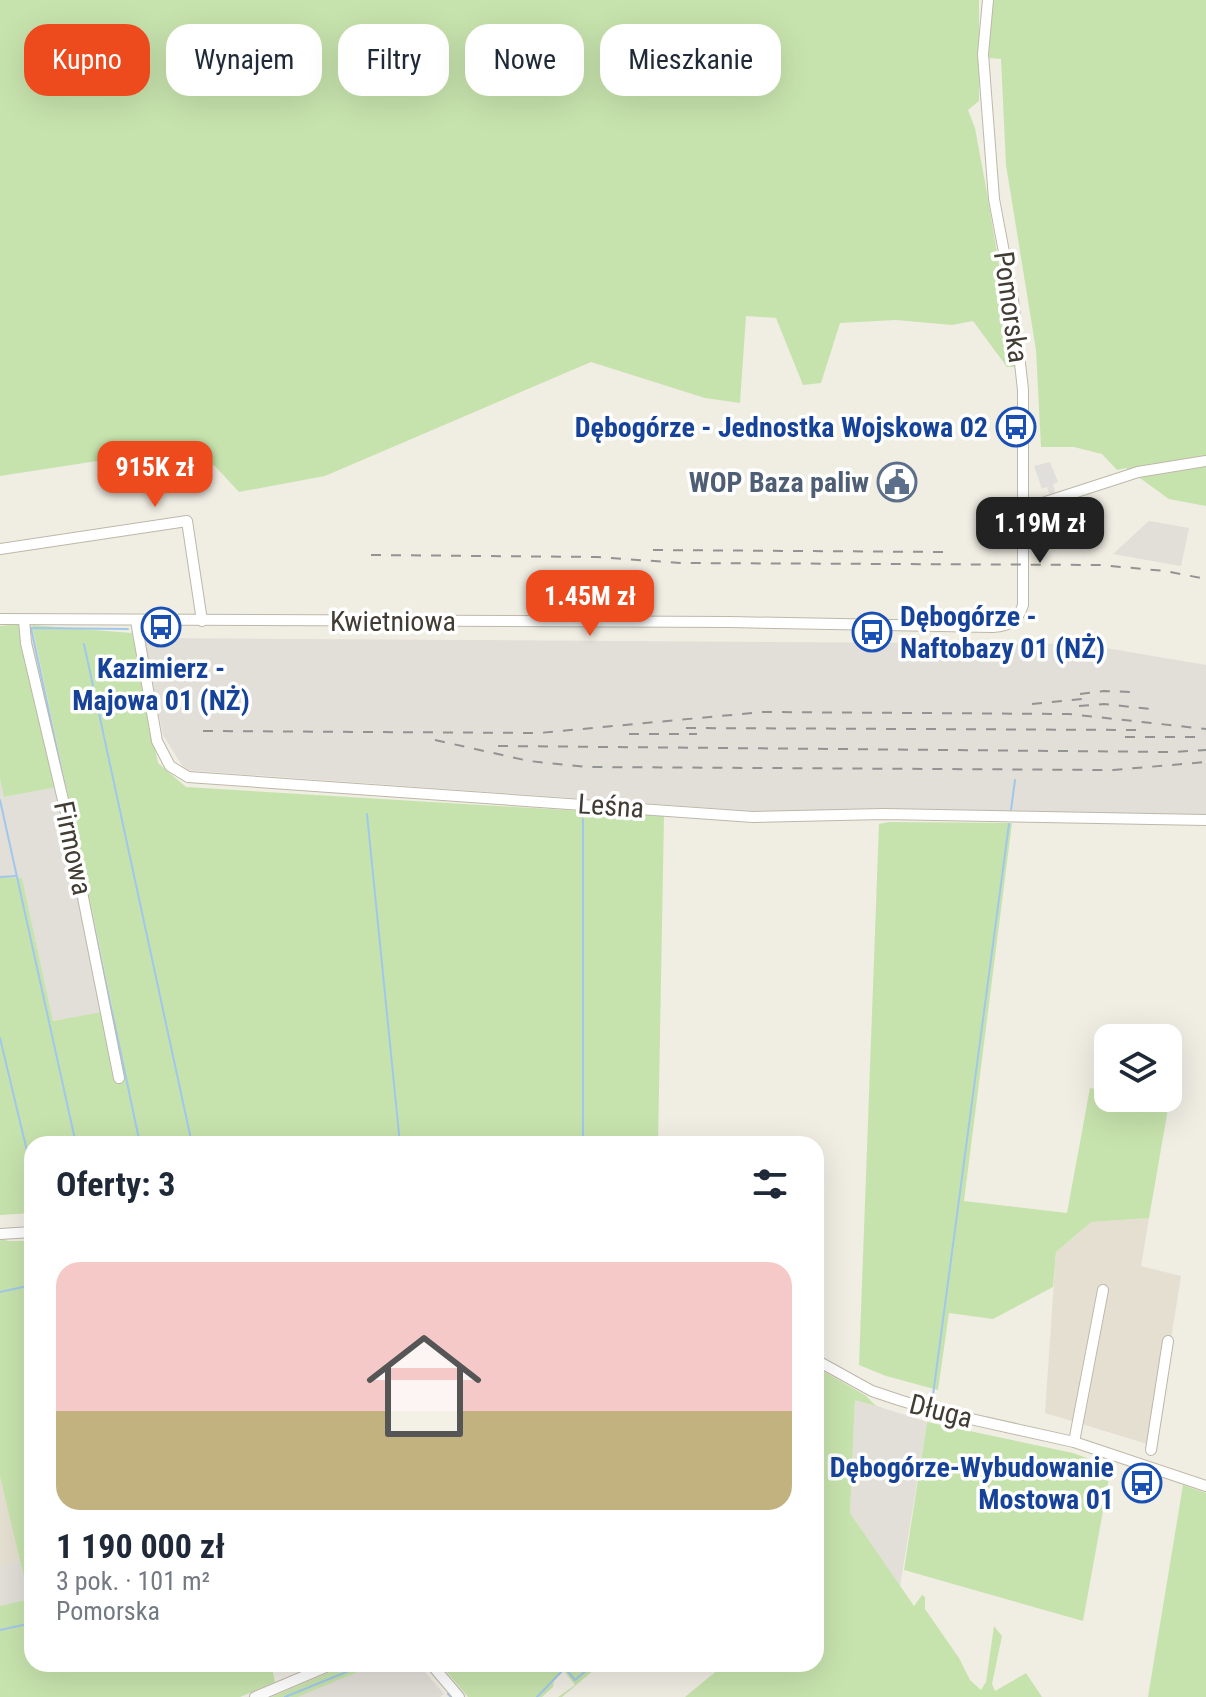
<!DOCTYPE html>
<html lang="pl">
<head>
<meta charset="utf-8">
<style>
	:root { --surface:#fff; --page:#f2f2f3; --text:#1f2937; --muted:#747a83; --accent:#ed4b1d }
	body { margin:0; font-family:"Roboto Condensed",sans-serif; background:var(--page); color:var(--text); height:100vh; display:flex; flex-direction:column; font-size:30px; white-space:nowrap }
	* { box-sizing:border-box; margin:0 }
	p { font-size:26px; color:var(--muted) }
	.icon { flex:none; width:44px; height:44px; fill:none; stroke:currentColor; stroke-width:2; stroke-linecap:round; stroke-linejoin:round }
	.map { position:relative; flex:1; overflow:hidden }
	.details { position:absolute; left:24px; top:1136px; width:800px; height:536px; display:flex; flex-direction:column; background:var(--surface); border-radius:24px; box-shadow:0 8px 32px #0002 }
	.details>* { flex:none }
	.guide { position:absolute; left:24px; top:24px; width:800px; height:72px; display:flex; gap:16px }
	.tools { position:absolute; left:1094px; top:1024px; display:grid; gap:16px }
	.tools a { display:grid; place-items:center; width:88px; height:88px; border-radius:16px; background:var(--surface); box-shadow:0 8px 32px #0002; font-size:40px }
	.price { position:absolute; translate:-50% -68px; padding:0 18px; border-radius:16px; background:var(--accent); color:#fff; font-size:26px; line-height:52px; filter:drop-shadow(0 2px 4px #0008) }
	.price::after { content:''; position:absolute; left:50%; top:48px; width:24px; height:18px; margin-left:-12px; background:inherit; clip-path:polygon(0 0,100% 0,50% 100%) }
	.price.on { background:#222; color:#fff }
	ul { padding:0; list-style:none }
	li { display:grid; align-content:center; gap:16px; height:424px; padding:0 32px }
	li span { display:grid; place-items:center; height:248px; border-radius:24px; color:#555 }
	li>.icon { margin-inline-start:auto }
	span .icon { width:144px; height:144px; fill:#fffc; stroke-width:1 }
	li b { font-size:34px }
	h2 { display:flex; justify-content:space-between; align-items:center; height:96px; padding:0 32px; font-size:34px }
	.tag { padding:0 28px; border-radius:24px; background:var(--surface); box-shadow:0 8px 32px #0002; font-size:28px; line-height:72px }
	.tag.on { background:var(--accent); color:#fff }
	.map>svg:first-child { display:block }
	.residential { fill:#e4dfd1 }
	.industrial { fill:#e2ded8 }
	.green { fill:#c7e3ad }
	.parking { fill:#e1dfdb }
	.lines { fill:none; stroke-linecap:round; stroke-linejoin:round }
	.stream { stroke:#a1c8eb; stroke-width:2 }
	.minor-casing { stroke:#beb8a9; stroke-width:12 }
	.minor { stroke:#fff; stroke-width:10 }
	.rail { stroke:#939393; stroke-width:2; stroke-dasharray:10 10; stroke-linecap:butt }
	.labels { text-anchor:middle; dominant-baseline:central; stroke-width:7; stroke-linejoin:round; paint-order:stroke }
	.street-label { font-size:28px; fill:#423d34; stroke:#fff }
	.transit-label { font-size:28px; font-weight:bold; fill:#164399; stroke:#fff; text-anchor:end }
	.service-label { font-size:28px; font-weight:bold; fill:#4e5e75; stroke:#fff; text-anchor:end }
</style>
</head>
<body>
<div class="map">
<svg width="1206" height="1697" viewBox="0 0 1206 1697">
	<rect width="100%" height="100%" fill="#f0ede3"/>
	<g class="residential">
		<path d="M1149 1218 1141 1266 1181 1276 1154 1446 1045 1413 1056 1252 1091 1222Z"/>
		<path d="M1 1475 20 1562 0 1567V1476Z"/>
	</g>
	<g class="industrial">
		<path d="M1149 521 1189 528 1181 566 1113 554Z"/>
		<path d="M19 624 32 625 113 1011 53 1021 22 879 0 877V779L5 797 56 787Z"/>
		<path d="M144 638 1082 644 1206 665V816L753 811 185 770 163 735Z"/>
		<path d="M855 1399 927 1422 900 1586 850 1513Z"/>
		<path d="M20 1562 29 1599 0 1606V1567Z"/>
		<path d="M377 1664H418L444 1694 440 1697H298Z"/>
	</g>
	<g class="green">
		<path d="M0 0H979V101L968 110 975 128 987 193 1016 367H1007L973 321 952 325 896 320 840 323 821 383 803 385 776 318 746 316 740 403 705 398 591 362 325 476 239 492 214 465 181 472 162 451 0 476Z"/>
		<path d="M993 0H1206V506L1169 499 1126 468 1117 470 1102 454 1074 447H1041L1036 350 1006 165 1001 59 988 58Z"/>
		<path d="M19 624 57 787 4 797 0 779V626Z"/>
		<path d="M32 625 132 633 158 763 186 787 664 816 658 1144H32V1213L0 1215V877L22 878 53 1021 113 1010Z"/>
		<path d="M889 822 1012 823 964 1201 1067 1213 1090 1088 1108 1092V1098H1144L1169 1103 1149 1218 1091 1222 1056 1252 1053 1287 993 1319 949 1313 938 1390 886 1376 859 1365 879 824Z"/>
		<path d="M0 1238 8 1241H32V1664H271L275 1682 240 1697H0V1606L29 1599 0 1476Z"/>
		<path d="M816 1367 865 1395 876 1406 855 1400 850 1513 914 1606 922 1595 925 1597V1609L959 1658 970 1680 981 1690 986 1682 994 1626 1002 1636 992 1684 995 1691 1026 1673 1042 1697H685L725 1664H816Z"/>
		<path d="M927 1422 1073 1453 1111 1467 1083 1621 904 1570Z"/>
		<path d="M1183 1485 1206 1493V1697H1148Z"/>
		<path d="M349 1664H377L298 1697H271Z"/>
		<path d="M440 1664H601L562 1697H558L575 1685 564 1671 554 1679 553 1687 542 1697H468Z"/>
	</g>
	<path class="parking" d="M1050 462 1058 482 1053 484 1056 497 1051 499 1047 487 1042 489 1034 466Z"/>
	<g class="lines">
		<g class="stream">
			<path d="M84 644 192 1144"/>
			<path d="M65 787 31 628 128 629"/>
			<path d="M0 800 76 1144"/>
			<path d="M1011 810 1015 780"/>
			<path d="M367 814 400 1144"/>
			<path d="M0 877 16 876"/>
			<path d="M84 879 140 1144"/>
			<path d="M0 1038 32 1172"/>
			<path d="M583 1144V819"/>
			<path d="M0 1292 32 1285"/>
			<path d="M933 1395 1009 824"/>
			<path d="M0 1630 32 1623"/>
			<path d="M423 1664 427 1669"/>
			<path d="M448 1694 451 1697"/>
			<path d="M285 1697 366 1664"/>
			<path d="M537 1697 565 1668 575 1680 594 1664"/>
		</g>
		<g class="minor-casing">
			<g id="minor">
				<path d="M1024 509 1138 472 1206 461"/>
				<path d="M0 549 187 521 202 621"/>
				<path d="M0 619 729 622 993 627C1009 626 1018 621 1023 605V390L1013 300 994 199 983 54 988 0"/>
				<path d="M24 620 26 643 67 817 119 1078"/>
				<path d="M136 621 157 741 170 766 188 777 753 817 884 814 1206 820"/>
				<path d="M0 1234 32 1232"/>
				<path d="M816 1360 872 1391 899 1400 935 1411 1074 1442 1206 1486"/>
				<path d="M1074 1442 1103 1290"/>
				<path d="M1151 1450 1168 1341"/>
				<path d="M431 1664 459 1697"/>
				<path d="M255 1697 333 1664"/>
			</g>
		</g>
		<use href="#minor" class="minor"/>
		<g class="rail">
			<path d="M653 550 945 552"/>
			<path d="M371 555 598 557 680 563 1100 565 1165 571 1206 579"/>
			<path d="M1080 694 1104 691 1133 692"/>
			<path d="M1032 704 1091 698"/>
			<path d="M1079 706 1104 704 1151 709"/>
			<path d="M686 728 1138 730"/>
			<path d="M203 731 539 733 763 712 1069 714 1206 729"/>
			<path d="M629 734H697"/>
			<path d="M1125 737H1197"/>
			<path d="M435 740 529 761 587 767 1113 770 1206 762"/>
			<path d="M498 746 1172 752 1206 750"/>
		</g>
	</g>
	<defs>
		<g id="bus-ring" transform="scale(2)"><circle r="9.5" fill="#fff" stroke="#1a4fb4" stroke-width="1.5"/><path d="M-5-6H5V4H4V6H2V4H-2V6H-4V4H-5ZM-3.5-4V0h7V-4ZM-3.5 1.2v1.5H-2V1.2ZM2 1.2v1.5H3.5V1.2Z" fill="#1a4fb4"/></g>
		<g id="civic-ring" transform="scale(2)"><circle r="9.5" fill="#fff" stroke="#5c6f8a" stroke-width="1.5"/><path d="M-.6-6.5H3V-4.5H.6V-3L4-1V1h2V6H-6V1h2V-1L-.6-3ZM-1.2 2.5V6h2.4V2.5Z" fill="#5c6f8a"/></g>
	</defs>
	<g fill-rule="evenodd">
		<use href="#bus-ring" x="1016" y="427"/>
		<use href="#civic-ring" x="897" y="482"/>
		<use href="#bus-ring" x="161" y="627"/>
		<use href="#bus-ring" x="872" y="632"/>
		<use href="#bus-ring" x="1142" y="1483"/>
	</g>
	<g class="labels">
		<g class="street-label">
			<text transform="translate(1011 307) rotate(82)">Pomorska</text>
			<text x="393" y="621">Kwietniowa</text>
			<text transform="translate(611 806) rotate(4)">Leśna</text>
			<text transform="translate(73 848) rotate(78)">Firmowa</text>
			<text transform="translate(941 1411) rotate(14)">Długa</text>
		</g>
		<g class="transit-label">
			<text x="988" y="427">Dębogórze - Jednostka Wojskowa 02</text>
			<text x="900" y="616" text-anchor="start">Dębogórze -<tspan x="900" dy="32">Naftobazy 01 (NŻ)</tspan></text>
			<text x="161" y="668" text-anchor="middle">Kazimierz -<tspan x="161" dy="32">Majowa 01 (NŻ)</tspan></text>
			<text x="1114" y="1467">Dębogórze-Wybudowanie<tspan x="1114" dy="32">Mostowa 01</tspan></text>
		</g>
		<g class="service-label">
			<text x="869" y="482">WOP Baza paliw</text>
		</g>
	</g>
</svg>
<div class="tools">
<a><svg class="icon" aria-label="layers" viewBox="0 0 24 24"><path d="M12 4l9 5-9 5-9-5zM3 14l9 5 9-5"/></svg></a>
</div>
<b class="price" style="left:155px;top:509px">915K zł</b>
<b class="price on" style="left:1040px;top:565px">1.19M zł</b>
<b class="price" style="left:590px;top:638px">1.45M zł</b>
<div class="guide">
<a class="tag on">Kupno</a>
<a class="tag">Wynajem</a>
<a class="tag">Filtry</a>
<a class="tag">Nowe</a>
<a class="tag">Mieszkanie</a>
</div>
<section class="details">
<h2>Oferty: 3<svg class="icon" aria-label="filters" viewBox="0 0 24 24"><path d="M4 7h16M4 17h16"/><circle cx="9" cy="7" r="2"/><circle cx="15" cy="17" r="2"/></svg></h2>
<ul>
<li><span style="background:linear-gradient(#f6c9c9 60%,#c2b280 0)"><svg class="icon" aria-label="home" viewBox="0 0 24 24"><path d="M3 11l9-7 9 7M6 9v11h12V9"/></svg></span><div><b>1 190 000 zł</b><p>3 pok. · 101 m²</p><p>Pomorska</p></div></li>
</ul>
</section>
</div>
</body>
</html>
